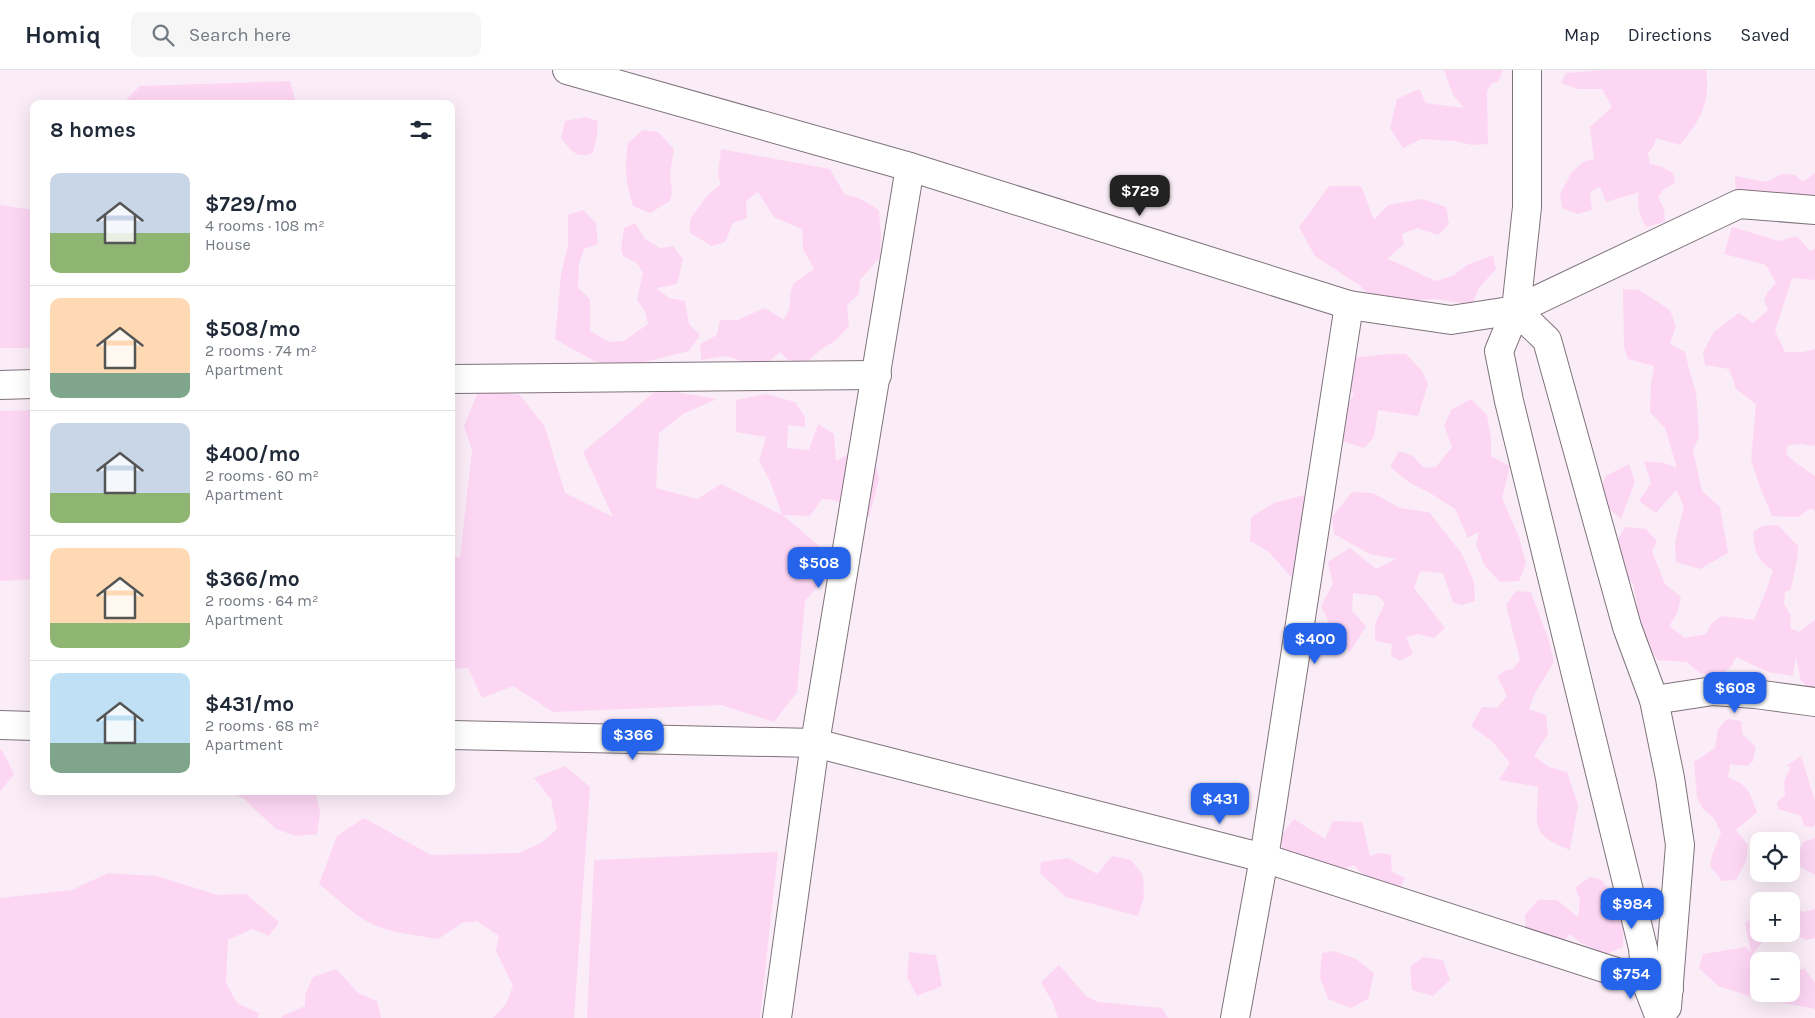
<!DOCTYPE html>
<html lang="en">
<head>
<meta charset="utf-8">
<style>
	:root { --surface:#fff; --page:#f6f6f7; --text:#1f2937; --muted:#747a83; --line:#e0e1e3; --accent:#2563eb }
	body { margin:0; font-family:Karla,sans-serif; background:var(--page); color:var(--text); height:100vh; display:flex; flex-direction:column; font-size:19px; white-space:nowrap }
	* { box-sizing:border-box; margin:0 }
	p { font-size:16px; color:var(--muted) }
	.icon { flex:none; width:28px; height:28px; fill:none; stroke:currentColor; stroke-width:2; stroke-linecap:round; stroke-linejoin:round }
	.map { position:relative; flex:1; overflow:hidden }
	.drawer { position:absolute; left:30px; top:30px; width:425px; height:695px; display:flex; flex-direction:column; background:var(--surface); border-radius:10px; box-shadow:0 5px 20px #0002 }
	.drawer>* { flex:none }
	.fabs { position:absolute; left:1750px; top:762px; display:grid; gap:10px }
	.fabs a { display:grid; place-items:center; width:50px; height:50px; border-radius:10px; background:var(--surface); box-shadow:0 5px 20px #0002; font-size:25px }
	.price { position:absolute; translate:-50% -42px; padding:0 11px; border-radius:10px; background:var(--accent); color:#fff; font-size:16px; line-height:32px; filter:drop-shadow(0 1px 2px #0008) }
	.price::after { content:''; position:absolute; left:50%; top:30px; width:15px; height:11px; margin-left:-8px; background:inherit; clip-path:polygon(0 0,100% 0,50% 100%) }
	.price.active { background:#222; color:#fff }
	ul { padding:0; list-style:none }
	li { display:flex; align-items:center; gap:15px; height:125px; padding:0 20px }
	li+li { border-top:1px solid var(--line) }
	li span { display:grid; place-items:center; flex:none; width:140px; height:100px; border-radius:10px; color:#555 }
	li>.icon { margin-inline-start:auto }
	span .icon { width:60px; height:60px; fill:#fffc; stroke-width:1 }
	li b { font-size:21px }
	h2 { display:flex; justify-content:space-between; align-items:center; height:60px; padding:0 20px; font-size:21px }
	header { display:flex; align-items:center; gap:30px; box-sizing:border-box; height:70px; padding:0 25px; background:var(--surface); border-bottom:1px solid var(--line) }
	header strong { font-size:24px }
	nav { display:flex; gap:28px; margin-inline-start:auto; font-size:18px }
	.search { width:350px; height:45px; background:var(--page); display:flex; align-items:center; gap:12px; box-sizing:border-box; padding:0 18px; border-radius:10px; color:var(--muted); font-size:19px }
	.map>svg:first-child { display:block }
	.green { fill:#fdd6f4 }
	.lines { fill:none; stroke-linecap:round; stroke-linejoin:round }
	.minor-casing { stroke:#7e737b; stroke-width:30 }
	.minor { stroke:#fff; stroke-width:28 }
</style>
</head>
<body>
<header>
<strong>Homiq</strong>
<div class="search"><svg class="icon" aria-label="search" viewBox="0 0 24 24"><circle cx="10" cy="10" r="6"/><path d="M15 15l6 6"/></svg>Search here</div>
<nav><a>Map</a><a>Directions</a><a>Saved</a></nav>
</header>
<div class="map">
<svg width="1815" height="948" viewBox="0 0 1815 948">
	<rect width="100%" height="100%" fill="#faedf7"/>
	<g class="green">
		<path d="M1444 0H1503L1498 12 1492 13 1487 21 1488 74 1472 75 1455 71 1421 69 1403 78 1390 58 1397 29 1419 19 1426 33 1464 38 1453 25Z"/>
		<path d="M1604 0H1706C1711 33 1700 50 1680 75L1656 68 1654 75 1648 83 1650 94 1660 96 1673 103 1675 113 1663 120 1658 127 1664 139 1665 152 1646 157C1639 145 1637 135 1639 122L1606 132 1600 117 1590 122 1592 140 1577 144 1562 138 1560 124 1572 102 1583 92 1594 89 1590 57 1612 37 1602 19H1578L1561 13 1566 3Z"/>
		<path d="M290 11 296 34H122L140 16Z"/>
		<path d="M586 47 598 51 597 66 593 83C575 89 572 81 561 68L565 51Z"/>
		<path d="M643 60 658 62 674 79 670 104 672 121 670 131 650 143 633 136C626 113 624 97 628 73Z"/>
		<path d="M721 79 830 99 845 125 859 128 879 140 881 166 880 187 860 210 859 224 847 235 849 256 835 271 823 278 805 293 788 290 780 282 767 293H749L726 286 701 290 700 274 717 265 720 250H737L765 238 784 250 789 239 791 220 794 213 814 199 803 179 802 159 774 147 758 122 746 131 747 148 733 153 725 172 712 176 690 163V149L706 127 721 114 718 106Z"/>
		<path d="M1815 103V132L1808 125 1779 129 1770 122 1751 133 1736 125 1735 106 1766 112 1782 104 1795 105 1803 112Z"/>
		<path d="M1329 116H1361L1374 150 1388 135 1422 129 1446 137 1449 154 1438 165 1417 158 1402 164 1404 174 1387 189C1405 195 1420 205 1437 211L1454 205 1467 195 1493 185 1496 199 1479 218 1472 235 1436 229 1377 232 1359 215 1315 186 1299 157Z"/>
		<path d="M0 135 34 140V278H0Z"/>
		<path d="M583 140 596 153 598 174 584 179 579 194 578 218 590 229V261L609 272 624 271 648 254 645 241 637 230 643 203 637 193 623 186 621 179 624 158 635 153 645 169 660 178 673 176 683 189 677 214 656 218 669 228 685 231 689 254 700 265 689 281 624 297 594 291 555 269 561 205 568 176V145Z"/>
		<path d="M1732 157 1779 171 1797 166 1810 181 1815 178V210L1792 208 1775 261 1785 282H1803L1815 279V376L1801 374 1788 375 1786 384 1796 393 1815 406V441L1811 438 1798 447 1772 446 1761 420 1751 390 1756 334 1736 319 1729 299 1705 295 1703 282 1714 262 1739 243 1753 253 1768 240 1764 231 1767 223 1776 213 1766 195 1724 184Z"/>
		<path d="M1623 219 1639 220 1670 240 1676 256 1670 274 1685 282 1689 299 1696 322 1699 367 1693 380 1702 421 1720 437 1728 483 1700 499 1676 492 1675 473 1684 436 1676 420 1656 443 1639 431 1651 413 1644 391 1664 393 1677 398 1665 358 1650 342 1651 315 1654 296 1628 289 1624 277Z"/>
		<path d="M1388 284H1406L1422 301 1428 314 1418 346 1378 340 1374 367 1364 378 1342 371 1338 362 1344 338 1354 325 1349 317 1351 288Z"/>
		<path d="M658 319 717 329 683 344 659 363 656 418 697 429 721 414 782 445 770 411 759 391 766 367 736 362V330L766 324 795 332 805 347V357L788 355 787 378 809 380 818 354 834 364 836 391 850 383 876 395 879 409 869 447 834 430 822 429 810 446 783 445 826 482 820 513 805 531 797 622 774 652 721 635 553 642 513 616 482 628 468 598 451 599V487H460L472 380 464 356 479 320 520 325 545 357 565 423 613 447 583 382Z"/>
		<path d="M1471 329 1487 345 1491 369V386L1510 396 1502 428 1519 467 1526 493 1519 511 1500 512 1485 496 1476 475 1479 462 1468 468 1455 439 1430 423 1410 413 1390 397 1399 381 1413 386 1424 398 1436 397 1452 377 1444 356 1451 340Z"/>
		<path d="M34 340V509L0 511V341Z"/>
		<path d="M1629 394 1635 412 1621 449 1597 428 1606 406Z"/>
		<path d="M1352 422 1373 423 1400 438 1429 442 1462 484 1474 512 1475 531 1462 535 1453 533 1443 503 1420 501 1414 518 1445 558 1434 568 1418 564 1406 567 1413 584 1400 591 1391 586 1392 574 1375 571V554L1385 533 1378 526 1353 523 1352 541 1366 556 1350 582 1333 561 1321 536 1333 514 1328 492 1350 478 1376 499 1396 489 1370 484 1334 464 1332 447Z"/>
		<path d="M1304 425 1328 462 1325 484 1302 504 1291 507 1269 482 1250 471 1251 447 1274 433Z"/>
		<path d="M1778 455 1798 476C1799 488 1793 506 1791 519L1785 522 1784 534 1791 546 1790 558 1799 562 1815 550V615L1812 619 1801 611 1796 587 1793 606 1768 602 1736 587 1732 595 1720 607 1700 603 1687 592 1658 590 1641 570 1636 550 1637 535 1633 514 1621 501 1614 476 1625 457 1646 459 1657 471 1652 481 1665 514 1681 527 1677 544 1669 556 1685 568 1706 564 1711 554 1722 546 1754 550 1767 518 1773 500C1755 489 1755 480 1753 462L1762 456Z"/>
		<path d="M1516 521 1531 522 1549 571 1554 592 1535 623 1529 639 1546 645 1548 664 1534 686 1549 697 1567 702 1578 735 1570 780C1529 764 1537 757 1538 717L1499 710 1510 693 1493 672 1471 656 1482 637 1497 638 1507 626 1497 606 1506 600 1513 599 1520 590 1506 535Z"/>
		<path d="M1727 649 1741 651 1743 665 1756 677 1753 691 1747 696 1730 694 1728 707 1742 714 1749 722 1757 742 1736 760 1748 775 1746 791 1736 810 1722 811 1710 796 1712 785 1721 763 1714 748 1703 739 1697 727 1694 692 1715 678 1718 659Z"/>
		<path d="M0 680H2L14 704 0 722Z"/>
		<path d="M1801 686 1815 731V754L1813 757 1804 756 1801 746 1778 739 1777 732 1785 725 1784 711 1791 697 1786 696Z"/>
		<path d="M565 696 590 717 574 948H493L506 934 513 916 496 881 499 866 477 851 462 853 438 869C421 866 387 862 372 854 353 845 336 827 319 814L337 766 364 748 431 785 519 783 541 773 557 759 551 729 534 708Z"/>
		<path d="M230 721H315L320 742 317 764 296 766 276 759 244 729Z"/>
		<path d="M1294 749 1325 769 1333 751 1362 752 1370 786 1379 783 1391 785 1392 802 1405 808 1399 820C1378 814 1369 812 1354 795L1342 800 1283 781 1280 767Z"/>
		<path d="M1815 768V805L1801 797 1797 789 1803 772Z"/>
		<path d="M778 782 760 948H587L594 790Z"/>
		<path d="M1112 786 1131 790 1143 805 1144 827 1138 846 1066 827 1040 803 1041 792 1068 788 1097 804Z"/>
		<path d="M108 803 156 806 218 825 246 824 279 852 269 866 252 859 228 870 226 913 237 933 259 943 258 948H0V828L72 820Z"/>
		<path d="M1590 807 1602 810C1607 819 1613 825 1618 833 1625 845 1623 864 1623 877L1607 884 1581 873 1570 864 1542 895 1528 888 1525 845 1538 830H1557L1578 847 1580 830 1575 818Z"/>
		<path d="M1791 838 1804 842 1815 839V868L1805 870 1795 864 1794 857 1791 856Z"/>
		<path d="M1756 845 1759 846V864H1769L1752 885 1759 893V924H1791V900L1805 899 1815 913V939L1752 927 1718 916 1699 898 1703 884 1746 877 1751 883 1745 853Z"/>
		<path d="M1334 881 1356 889 1374 903 1368 929 1351 938 1328 929 1320 907 1322 883Z"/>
		<path d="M909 882 936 885 942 916 917 926 907 907Z"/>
		<path d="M1423 887 1443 890 1450 910 1433 926 1412 920 1410 897Z"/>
		<path d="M1059 895 1086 926 1098 932 1162 938 1168 948H1058L1053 933 1041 912Z"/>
		<path d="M336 899 358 923 377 931 381 948H282V946L305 936V925L313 907Z"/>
	</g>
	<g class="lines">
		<g class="minor-casing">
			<g id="minor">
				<path d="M567 0 910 97 1349 235 1451 250 1516 240 1527 137V0"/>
				<path d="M1516 240 1547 270 1627 557 1654 630 1670 708 1680 775 1667 937"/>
				<path d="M451 309 877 305"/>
				<path d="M0 315 34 314"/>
				<path d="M1654 630 1713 621 1755 624 1815 632"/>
				<path d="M0 655 34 656"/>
				<path d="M451 665 815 673 1264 788 1669 919"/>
				<path d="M777 948 815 673 910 97"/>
				<path d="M1235 948 1264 788 1349 235"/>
				<path d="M1660 948 1646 912 1643 878 1509 331 1499 281 1516 240 1739 134 1815 140"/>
			</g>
		</g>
		<use href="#minor" class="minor"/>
	</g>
</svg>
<div class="fabs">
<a><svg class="icon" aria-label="locate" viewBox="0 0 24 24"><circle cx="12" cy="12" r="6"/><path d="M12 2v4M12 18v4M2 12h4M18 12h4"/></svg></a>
<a>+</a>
<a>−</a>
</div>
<b class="price active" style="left:1140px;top:147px">$729</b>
<b class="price" style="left:819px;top:519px">$508</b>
<b class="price" style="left:1315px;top:595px">$400</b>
<b class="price" style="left:1735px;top:644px">$608</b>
<b class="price" style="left:633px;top:691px">$366</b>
<b class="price" style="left:1220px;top:755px">$431</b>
<b class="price" style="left:1632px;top:860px">$984</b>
<b class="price" style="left:1631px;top:930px">$754</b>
<section class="drawer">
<h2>8 homes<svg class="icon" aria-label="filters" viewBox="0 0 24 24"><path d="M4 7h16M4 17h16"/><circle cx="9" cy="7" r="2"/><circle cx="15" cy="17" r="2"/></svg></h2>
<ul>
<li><span style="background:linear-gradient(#c9d6e8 60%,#8fb573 0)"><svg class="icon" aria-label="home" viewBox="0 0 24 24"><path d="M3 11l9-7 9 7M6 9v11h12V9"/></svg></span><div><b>$729/mo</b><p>4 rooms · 108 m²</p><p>House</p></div></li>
<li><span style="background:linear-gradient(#ffd9b3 75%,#7fa58c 0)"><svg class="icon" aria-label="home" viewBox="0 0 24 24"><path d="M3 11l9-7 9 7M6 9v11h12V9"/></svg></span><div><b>$508/mo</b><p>2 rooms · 74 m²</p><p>Apartment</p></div></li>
<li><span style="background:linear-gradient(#c9d6e8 70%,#8fb573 0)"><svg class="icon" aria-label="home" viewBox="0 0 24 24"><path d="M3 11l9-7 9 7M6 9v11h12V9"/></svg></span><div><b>$400/mo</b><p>2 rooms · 60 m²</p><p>Apartment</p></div></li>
<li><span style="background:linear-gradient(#ffd9b3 75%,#8fb573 0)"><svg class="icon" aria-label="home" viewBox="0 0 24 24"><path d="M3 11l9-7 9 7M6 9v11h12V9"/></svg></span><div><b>$366/mo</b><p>2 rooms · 64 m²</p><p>Apartment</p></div></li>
<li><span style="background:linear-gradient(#bfe0f5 70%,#7fa58c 0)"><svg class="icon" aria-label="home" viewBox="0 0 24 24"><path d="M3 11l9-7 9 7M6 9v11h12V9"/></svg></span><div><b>$431/mo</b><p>2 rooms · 68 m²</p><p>Apartment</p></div></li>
</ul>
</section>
</div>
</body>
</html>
